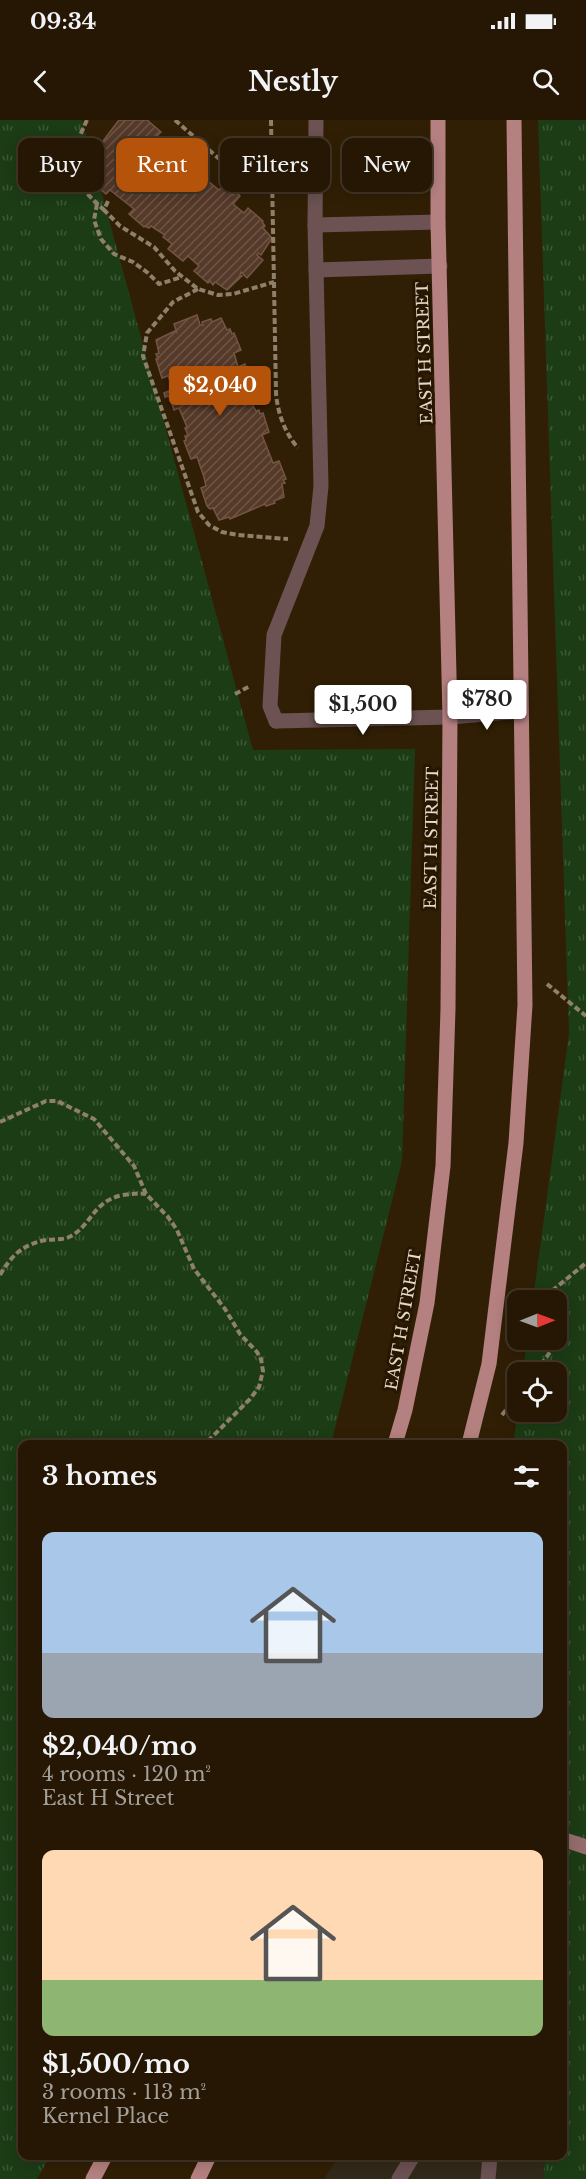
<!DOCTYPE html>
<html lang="en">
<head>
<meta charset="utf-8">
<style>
	:root { --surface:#251704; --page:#2d200e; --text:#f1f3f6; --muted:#a39f9a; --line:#423626; --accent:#b45309 }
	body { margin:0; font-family:"Libre Baskerville",serif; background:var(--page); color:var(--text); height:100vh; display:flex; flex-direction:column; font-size:22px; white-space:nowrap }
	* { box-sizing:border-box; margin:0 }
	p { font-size:20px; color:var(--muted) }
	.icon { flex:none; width:33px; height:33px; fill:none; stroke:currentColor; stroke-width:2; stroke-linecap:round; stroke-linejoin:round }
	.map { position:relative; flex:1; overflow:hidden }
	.sheet { position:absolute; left:18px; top:1320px; width:549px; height:720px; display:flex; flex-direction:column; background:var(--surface); border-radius:12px; box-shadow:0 3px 15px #0003,0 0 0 2px var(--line) }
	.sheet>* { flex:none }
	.hud { position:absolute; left:18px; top:18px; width:550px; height:54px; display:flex; gap:12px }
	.needle { width:39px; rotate:89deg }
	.fabs { position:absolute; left:507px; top:1170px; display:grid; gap:12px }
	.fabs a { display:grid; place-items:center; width:60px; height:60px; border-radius:12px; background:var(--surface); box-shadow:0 3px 15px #0003,0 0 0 2px var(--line); font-size:30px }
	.price { position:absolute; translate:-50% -51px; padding:0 14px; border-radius:6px; background:#fff; color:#222; font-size:20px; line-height:39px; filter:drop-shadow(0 2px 3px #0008) }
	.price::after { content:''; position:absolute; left:50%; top:36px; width:18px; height:14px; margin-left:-9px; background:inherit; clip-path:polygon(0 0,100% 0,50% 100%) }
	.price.current { background:var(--accent); color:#fff }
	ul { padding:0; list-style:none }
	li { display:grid; align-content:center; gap:12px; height:318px; padding:0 24px }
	li span { display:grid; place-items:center; height:186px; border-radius:12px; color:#555 }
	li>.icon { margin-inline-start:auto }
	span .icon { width:108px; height:108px; fill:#fffc; stroke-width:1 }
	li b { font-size:26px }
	h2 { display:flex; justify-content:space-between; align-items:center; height:72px; padding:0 24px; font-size:26px }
	.chip { padding:0 21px; border-radius:12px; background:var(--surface); box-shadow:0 3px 15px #0003,0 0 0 2px var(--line); font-size:21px; line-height:54px }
	.chip.current { background:var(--accent); color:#fff }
	.status { display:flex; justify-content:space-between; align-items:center; height:42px; padding:0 30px; background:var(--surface); direction:ltr }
	.status svg { height:16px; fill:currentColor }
	header { display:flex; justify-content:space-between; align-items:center; height:78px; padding:0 24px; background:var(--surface); font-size:27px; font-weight:700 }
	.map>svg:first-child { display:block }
	.commercial { fill:#322919 }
	.grass { fill:url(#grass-tufts) }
	.building { fill:url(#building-hatch); stroke:#745545; stroke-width:1.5 }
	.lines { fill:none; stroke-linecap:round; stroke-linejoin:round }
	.path { stroke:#8f806c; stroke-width:4; stroke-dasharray:6 3; stroke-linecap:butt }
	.lane { stroke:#6c5252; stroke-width:15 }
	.street { stroke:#6c5252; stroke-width:15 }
	.secondary { stroke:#966c6c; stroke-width:15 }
	.primary { stroke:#b58080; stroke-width:15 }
	.labels { text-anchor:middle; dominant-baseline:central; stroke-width:6; stroke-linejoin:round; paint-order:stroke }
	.street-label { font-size:16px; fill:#e5d9ca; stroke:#271600 }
</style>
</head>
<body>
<div class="status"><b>09:34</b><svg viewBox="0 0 49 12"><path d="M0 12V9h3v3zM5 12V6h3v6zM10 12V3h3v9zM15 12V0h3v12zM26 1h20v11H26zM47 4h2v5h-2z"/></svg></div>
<header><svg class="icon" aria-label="back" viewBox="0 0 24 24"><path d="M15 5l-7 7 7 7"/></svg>Nestly<svg class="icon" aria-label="search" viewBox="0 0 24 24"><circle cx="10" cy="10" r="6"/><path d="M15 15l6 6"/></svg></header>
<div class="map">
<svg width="586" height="2059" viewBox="0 0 586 2059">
	<defs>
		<pattern id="grass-tufts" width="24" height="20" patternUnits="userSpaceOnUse" patternTransform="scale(1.5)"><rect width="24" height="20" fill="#1c3c15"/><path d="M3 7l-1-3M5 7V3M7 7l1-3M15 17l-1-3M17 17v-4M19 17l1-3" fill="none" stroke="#3d5836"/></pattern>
		<pattern id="building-hatch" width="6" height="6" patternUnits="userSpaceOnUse" patternTransform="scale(1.5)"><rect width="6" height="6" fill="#553929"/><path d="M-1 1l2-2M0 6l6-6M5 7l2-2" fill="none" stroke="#6d5547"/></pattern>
	</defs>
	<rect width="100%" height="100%" fill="#311f05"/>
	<path class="commercial" d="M339 2036H545L543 2059H324Z"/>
	<g class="grass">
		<path d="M0 0H82L253 630 415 629 402 1041 331 1324H22V2036H50L37 2059H0Z"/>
		<path d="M538 0H586V2059H543L545 2036H562V1324H513L518 1292H556V1252H523L527 1220H556V1180H533L569 913Z"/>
	</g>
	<g class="building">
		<path d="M119 0H147L161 12 157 16 163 23 179 37 184 32 198 44 200 49 199 51 203 57 219 70 223 66 233 75 236 72 240 76 233 84 244 93 248 88 263 101 262 102 265 106 263 108 272 118 261 135 258 133 257 135 263 140 247 158 241 152 240 155 242 156 227 170 215 162 213 165 210 161 208 163 194 151 199 146 188 136 183 141 168 129 172 124 163 117 165 115 151 106 149 108 145 106 144 107 129 94 134 89 110 70 106 74 92 62 93 60 90 57 92 55 84 45 91 37 89 35 95 28 97 29Z"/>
		<path d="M197 195 200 205H203L202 202 211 199 212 202 221 198 227 210 230 209 232 214 234 213 241 230 234 233 238 247 245 244 252 263 247 265 250 275 248 276 256 291 259 290 260 294 263 293 269 312 262 315 273 343 279 341 286 359 283 360 285 363 282 364 284 377 274 381 275 383 266 386 265 384 230 399 229 397 219 400 213 388 210 389 207 386 201 368 206 366 204 357 197 337 191 339 184 321 186 320 185 316 188 315 185 308 187 307 179 288 174 290 169 276 165 277 164 273 173 269 168 256 162 258 156 239H158L156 234 159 233 156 220 175 211 177 213 174 204Z"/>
	</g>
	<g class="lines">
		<g class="path">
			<path d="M87 0C65 47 66 55 104 90"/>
			<path d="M175 0 241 58 255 65H273"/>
			<path d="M271 0 276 274C278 294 285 313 298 328"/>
			<path d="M108 81 104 90 120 106 154 127 175 151 198 169 218 175 233 174 274 162"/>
			<path d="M97 84 94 100 101 119 114 134 133 142 148 153 159 164 182 157"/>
			<path d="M198 169 173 182 147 213 143 236 198 392 209 405 222 412 238 415 288 419"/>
			<path d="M235 574 250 566"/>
			<path d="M547 864 586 896"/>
			<path d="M0 1002 46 981H57L94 999 134 1046 146 1074 168 1097 177 1110 194 1149 225 1189 240 1214 257 1232 261 1239 263 1251 259 1267 250 1279 205 1324"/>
			<path d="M0 1155C11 1136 23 1124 46 1120 54 1119 63 1120 69 1117 92 1106 92 1081 123 1075 131 1074 138 1073 146 1074"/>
			<path d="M553 1180V1170L586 1143"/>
			<path d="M536 1252 550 1232V1220"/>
			<path d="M502 1295 518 1275"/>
		</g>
		<g class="lane">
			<path d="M315 105 438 102"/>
			<path d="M316 150 440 146"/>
			<path d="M276 601 270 586 274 515 317 406 321 366 315 105 316 0"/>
			<path d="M399 2059 413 2036"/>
			<path d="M488 2059 490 2036"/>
		</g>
		<path class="street" d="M276 601 450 597 521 591"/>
		<path class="secondary" d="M562 1719 586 1727"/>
		<g class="primary">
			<path d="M395 1324 405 1290 427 1183 443 1046 448 889 450 597 438 102V0"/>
			<path d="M469 1324 489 1244 516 1023 525 885 514 0"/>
			<path d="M93 2059 105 2036"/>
			<path d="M198 2059 209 2036"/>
		</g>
	</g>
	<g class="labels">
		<g class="street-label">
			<text transform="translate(424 233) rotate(-92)">EAST H STREET</text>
			<text transform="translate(431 718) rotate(-89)">EAST H STREET</text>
			<text transform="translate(403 1200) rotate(-80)">EAST H STREET</text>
		</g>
	</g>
</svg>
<div class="fabs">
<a><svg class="needle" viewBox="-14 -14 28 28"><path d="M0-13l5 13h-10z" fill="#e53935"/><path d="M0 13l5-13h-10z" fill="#a39f9a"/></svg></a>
<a><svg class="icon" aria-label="locate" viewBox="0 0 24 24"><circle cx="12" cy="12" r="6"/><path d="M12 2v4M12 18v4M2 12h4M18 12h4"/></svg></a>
</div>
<b class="price current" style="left:220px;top:297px">$2,040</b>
<b class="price" style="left:487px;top:611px">$780</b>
<b class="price" style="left:363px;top:616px">$1,500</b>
<div class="hud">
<a class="chip">Buy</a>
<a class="chip current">Rent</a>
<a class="chip">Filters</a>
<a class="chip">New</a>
</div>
<section class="sheet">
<h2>3 homes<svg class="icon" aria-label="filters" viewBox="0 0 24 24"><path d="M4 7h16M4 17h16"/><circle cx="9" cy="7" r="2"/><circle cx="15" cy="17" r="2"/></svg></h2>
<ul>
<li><span style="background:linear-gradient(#a9c7e8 65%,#9aa5b1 0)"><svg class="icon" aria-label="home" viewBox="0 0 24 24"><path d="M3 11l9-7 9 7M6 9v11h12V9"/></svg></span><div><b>$2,040/mo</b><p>4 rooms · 120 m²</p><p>East H Street</p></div></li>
<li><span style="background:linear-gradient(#ffd9b3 70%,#8fb573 0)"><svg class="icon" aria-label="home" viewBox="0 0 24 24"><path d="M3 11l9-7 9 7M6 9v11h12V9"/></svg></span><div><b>$1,500/mo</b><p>3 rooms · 113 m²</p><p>Kernel Place</p></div></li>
</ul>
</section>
</div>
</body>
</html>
